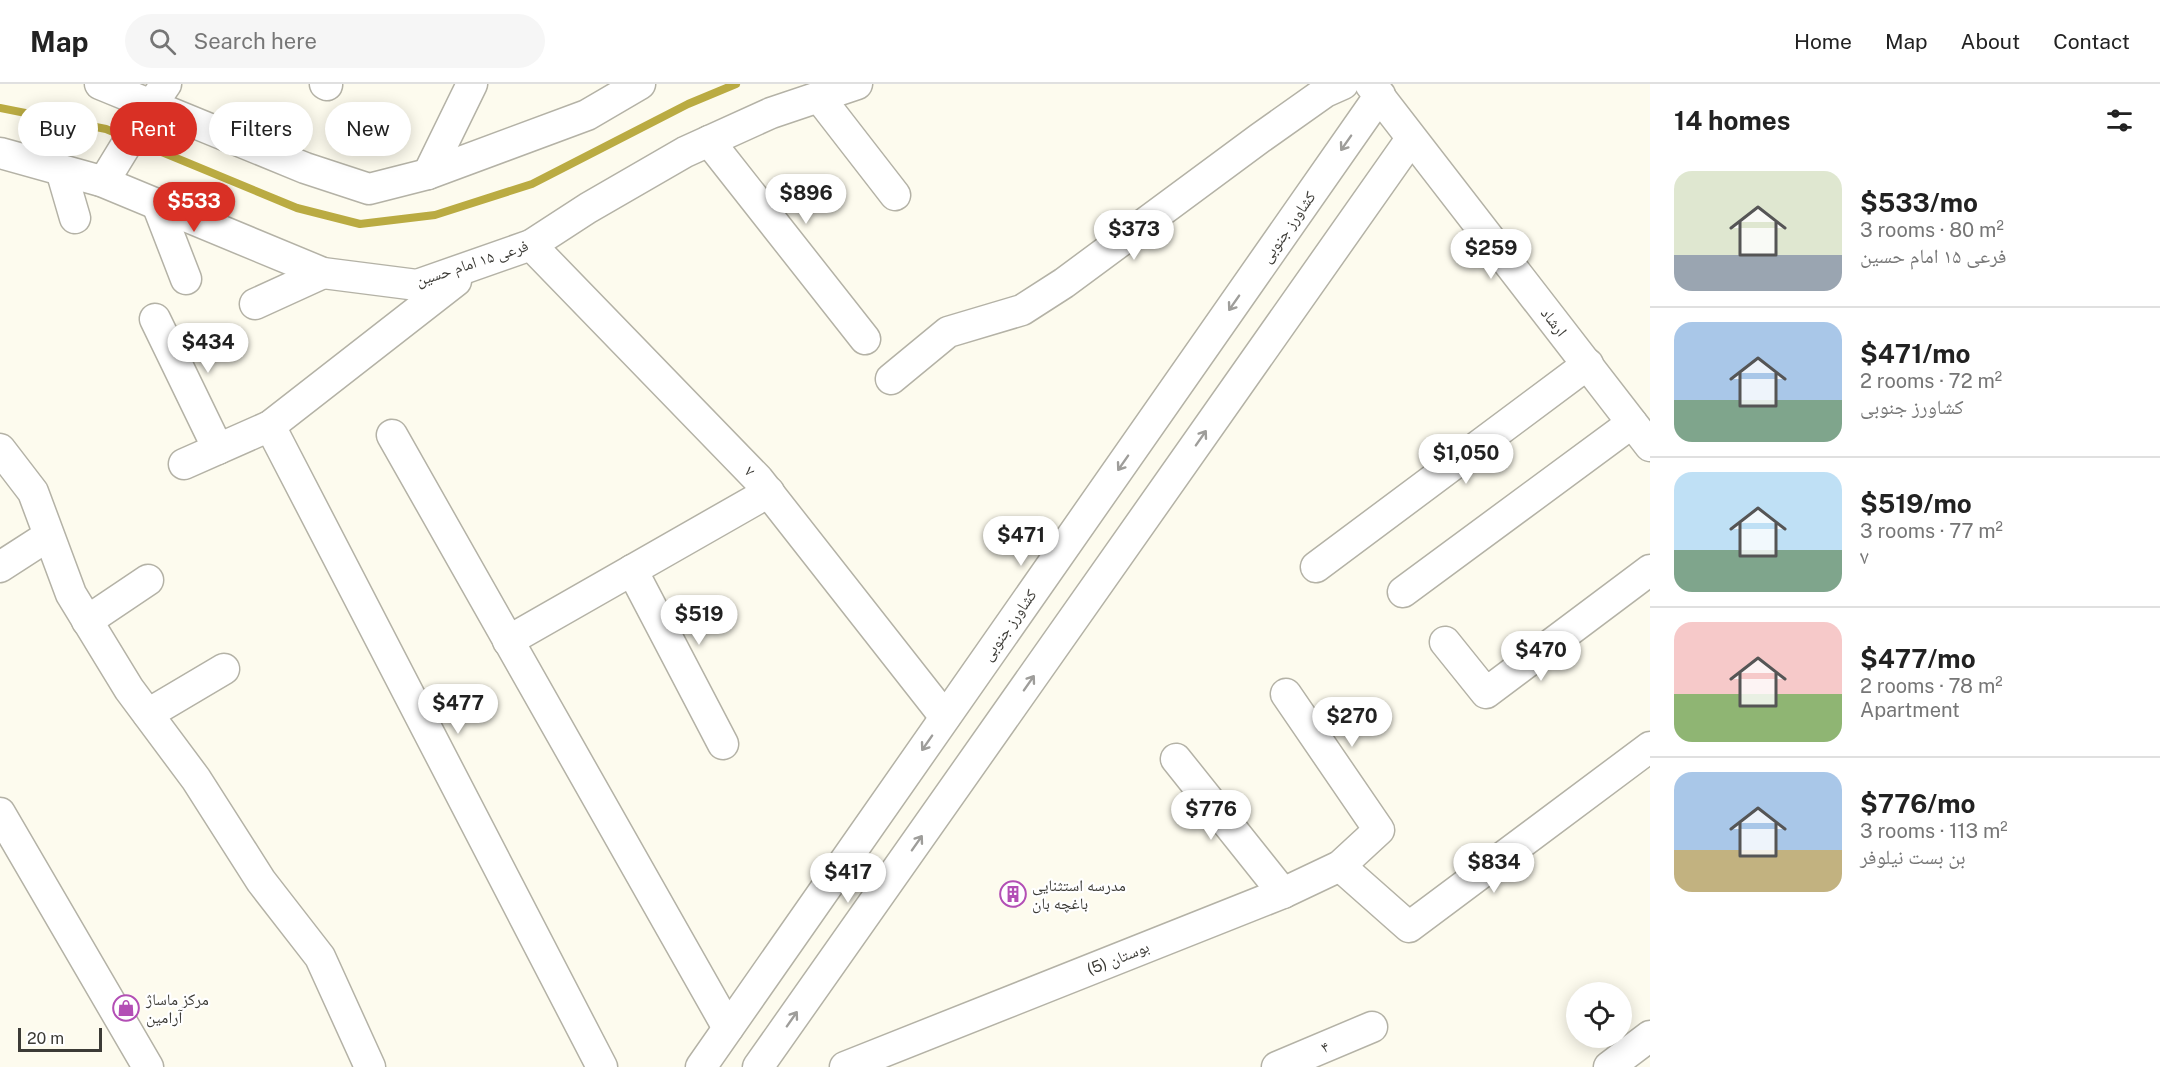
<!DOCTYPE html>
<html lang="en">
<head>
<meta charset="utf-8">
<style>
	:root { --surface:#fff; --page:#f6f6f6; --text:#222; --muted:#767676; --line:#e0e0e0; --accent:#d93025 }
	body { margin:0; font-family:"Public Sans","Noto Naskh Arabic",sans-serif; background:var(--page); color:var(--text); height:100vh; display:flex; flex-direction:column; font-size:22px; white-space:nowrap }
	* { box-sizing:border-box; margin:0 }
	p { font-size:20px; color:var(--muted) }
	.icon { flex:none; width:33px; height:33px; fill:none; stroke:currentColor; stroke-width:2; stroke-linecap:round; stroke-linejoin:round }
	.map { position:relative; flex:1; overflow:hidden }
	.side { display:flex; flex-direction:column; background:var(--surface); width:510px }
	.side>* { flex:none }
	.guide { position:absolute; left:18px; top:18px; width:570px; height:54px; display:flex; gap:12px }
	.tools { position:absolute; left:1566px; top:898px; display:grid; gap:12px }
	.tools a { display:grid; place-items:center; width:66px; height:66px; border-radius:50%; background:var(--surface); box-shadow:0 3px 15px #0003; font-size:30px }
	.scale { position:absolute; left:18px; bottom:15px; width:84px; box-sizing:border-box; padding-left:6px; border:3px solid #3c3b36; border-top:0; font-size:16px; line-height:21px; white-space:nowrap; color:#3c3b36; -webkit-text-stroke:4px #fff; paint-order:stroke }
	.price { position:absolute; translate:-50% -51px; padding:0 14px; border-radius:21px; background:#fff; color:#222; font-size:20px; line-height:39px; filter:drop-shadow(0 2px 3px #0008) }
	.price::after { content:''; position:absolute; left:50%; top:36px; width:18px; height:14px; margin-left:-9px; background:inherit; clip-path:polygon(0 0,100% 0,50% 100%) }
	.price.current { background:var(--accent); color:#fff }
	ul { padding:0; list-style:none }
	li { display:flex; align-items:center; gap:18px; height:150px; padding:0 24px }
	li+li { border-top:2px solid var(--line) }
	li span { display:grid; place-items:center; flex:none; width:168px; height:120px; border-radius:18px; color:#555 }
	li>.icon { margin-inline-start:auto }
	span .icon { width:72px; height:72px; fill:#fffc; stroke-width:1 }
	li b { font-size:26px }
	h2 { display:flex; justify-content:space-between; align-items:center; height:72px; padding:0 24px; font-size:26px }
	.tag { padding:0 21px; border-radius:27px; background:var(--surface); box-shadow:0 3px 15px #0003; font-size:21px; line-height:54px }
	.tag.current { background:var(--accent); color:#fff }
	header { display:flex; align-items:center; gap:36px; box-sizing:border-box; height:84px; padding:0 30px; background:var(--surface); border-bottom:2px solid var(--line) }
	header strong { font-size:28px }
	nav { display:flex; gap:33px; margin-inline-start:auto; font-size:21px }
	.search { width:420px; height:54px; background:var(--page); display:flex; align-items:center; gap:15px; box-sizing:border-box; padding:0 21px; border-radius:33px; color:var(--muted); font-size:22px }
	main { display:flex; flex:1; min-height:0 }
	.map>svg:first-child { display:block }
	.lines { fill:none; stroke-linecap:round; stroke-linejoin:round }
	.stream { stroke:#baab42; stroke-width:8 }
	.minor-casing { stroke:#b4b2a6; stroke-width:33 }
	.minor { stroke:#fff; stroke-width:30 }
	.oneway { stroke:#9e9d9a }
	.labels { text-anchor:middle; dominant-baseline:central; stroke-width:4.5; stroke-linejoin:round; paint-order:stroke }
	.street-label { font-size:16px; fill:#3c3b36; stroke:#fff }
	.poi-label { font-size:16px; fill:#3c3b36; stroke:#fff; text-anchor:start }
</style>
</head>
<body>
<header>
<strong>Map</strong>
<div class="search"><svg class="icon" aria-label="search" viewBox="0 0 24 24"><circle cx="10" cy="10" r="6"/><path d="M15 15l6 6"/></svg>Search here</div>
<nav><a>Home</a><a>Map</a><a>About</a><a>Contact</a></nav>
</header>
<main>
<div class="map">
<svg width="1650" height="983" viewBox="0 0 1650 983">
	<rect width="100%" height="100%" fill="#fdfbee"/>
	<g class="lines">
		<path class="stream" d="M0 24 106 45 297 124 360 140 435 131 532 100 688 20 736 0"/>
		<g class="minor-casing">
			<g id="minor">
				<path d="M100 0 305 84 369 105 428 90 587 31 640 0"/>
				<path d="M325 0 327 1"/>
				<path d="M1370 0 1650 362"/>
				<path d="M819 13 895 111"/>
				<path d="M709 57 865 255"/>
				<path d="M0 69 101 97 323 189 417 201 531 161 588 124 685 68 771 29 857 0"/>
				<path d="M61 86 75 134"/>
				<path d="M428 90 472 0"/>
				<path d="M101 97 109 89 142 35 166 0"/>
				<path d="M157 120 186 195"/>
				<path d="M531 161 758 395 945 633"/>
				<path d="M255 220 323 189"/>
				<path d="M155 235 218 365"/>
				<path d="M891 295 948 248 1022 226 1064 199 1260 54 1325 8 1343 0"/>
				<path d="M270 342 602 983"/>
				<path d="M392 351 728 944"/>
				<path d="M0 365 33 408 71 510 129 605 196 695 261 797 320 873 370 983"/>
				<path d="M184 380 270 342 456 197"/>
				<path d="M0 483 48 452"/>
				<path d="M1316 483 1588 280"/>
				<path d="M632 486 723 660"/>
				<path d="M1403 508 1632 339"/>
				<path d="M87 537 148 496"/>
				<path d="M508 557 769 408"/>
				<path d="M1445 558 1486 609 1650 486"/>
				<path d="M148 630 224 585"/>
				<path d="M1176 675 1283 809"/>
				<path d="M0 729 148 983"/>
				<path d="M1340 782 1409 843 1650 663"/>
				<path d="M701 983 1380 11"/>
				<path d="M758 983 1411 55"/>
				<path d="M845 983 1283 809 1340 782 1379 746 1286 610"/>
				<path d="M1277 983 1372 943"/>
				<path d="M1609 983 1650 952"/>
			</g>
		</g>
		<use href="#minor" class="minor"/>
	</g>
	<defs><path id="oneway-shaft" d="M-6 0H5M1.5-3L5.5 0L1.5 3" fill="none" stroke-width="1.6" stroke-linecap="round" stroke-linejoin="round" transform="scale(1.5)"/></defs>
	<g class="oneway">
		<use href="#oneway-shaft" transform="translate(1346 59) rotate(125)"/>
		<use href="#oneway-shaft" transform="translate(1234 219) rotate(125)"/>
		<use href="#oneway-shaft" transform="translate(1201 354) rotate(-55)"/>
		<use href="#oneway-shaft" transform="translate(1123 379) rotate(125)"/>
		<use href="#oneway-shaft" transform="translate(1029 599) rotate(-55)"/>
		<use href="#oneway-shaft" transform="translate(927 659) rotate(125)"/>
		<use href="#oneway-shaft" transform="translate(917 759) rotate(-55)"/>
		<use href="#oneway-shaft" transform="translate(792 935) rotate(-55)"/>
	</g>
	<defs>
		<g id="building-ring" transform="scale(1.35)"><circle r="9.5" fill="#fff" stroke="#b34fb5" stroke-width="1.5"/><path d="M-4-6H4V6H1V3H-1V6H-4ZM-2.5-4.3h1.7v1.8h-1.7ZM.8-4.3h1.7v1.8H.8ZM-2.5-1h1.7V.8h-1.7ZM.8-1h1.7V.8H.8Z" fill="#b34fb5"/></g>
		<g id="shop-ring" transform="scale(1.35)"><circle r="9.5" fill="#fff" stroke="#b34fb5" stroke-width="1.5"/><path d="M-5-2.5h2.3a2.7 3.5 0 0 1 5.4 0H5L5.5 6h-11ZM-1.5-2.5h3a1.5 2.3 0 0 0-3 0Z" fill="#b34fb5"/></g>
	</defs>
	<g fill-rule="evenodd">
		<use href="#building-ring" x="1013" y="810"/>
		<use href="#shop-ring" x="126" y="924"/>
	</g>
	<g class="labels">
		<g class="street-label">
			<text transform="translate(1288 143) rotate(-55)">کشاورز جنوبی</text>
			<text transform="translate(472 179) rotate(-18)">فرعی ۱۵ امام حسین</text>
			<text transform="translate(1554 238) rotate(52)">ارشاد</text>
			<text transform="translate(750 387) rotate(46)">۷</text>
			<text transform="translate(1009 541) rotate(-55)">کشاورز جنوبی</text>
			<text transform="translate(1118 874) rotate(-22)">بوستان (5)</text>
			<text transform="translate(1325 963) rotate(-23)">۴</text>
		</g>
		<g class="poi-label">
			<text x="1032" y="801">مدرسه استثنایی<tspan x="1032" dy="18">باغچه بان</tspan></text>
			<text x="146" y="915">مرکز ماساژ<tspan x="146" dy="18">آرامین</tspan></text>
		</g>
	</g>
</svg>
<div class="tools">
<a><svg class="icon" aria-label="locate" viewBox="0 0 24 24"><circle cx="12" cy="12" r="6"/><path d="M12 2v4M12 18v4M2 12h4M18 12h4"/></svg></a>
</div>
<div class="scale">20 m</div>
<b class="price" style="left:806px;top:141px">$896</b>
<b class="price current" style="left:194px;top:149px">$533</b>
<b class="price" style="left:1134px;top:177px">$373</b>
<b class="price" style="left:1491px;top:196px">$259</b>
<b class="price" style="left:208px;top:290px">$434</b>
<b class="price" style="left:1466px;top:401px">$1,050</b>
<b class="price" style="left:1021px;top:483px">$471</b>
<b class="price" style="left:699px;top:562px">$519</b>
<b class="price" style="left:1541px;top:598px">$470</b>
<b class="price" style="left:458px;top:651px">$477</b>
<b class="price" style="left:1352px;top:664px">$270</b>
<b class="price" style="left:1211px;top:757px">$776</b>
<b class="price" style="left:1494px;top:810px">$834</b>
<b class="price" style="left:848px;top:820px">$417</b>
<div class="guide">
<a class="tag">Buy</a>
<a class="tag current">Rent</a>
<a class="tag">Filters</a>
<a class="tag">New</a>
</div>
</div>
<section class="side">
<h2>14 homes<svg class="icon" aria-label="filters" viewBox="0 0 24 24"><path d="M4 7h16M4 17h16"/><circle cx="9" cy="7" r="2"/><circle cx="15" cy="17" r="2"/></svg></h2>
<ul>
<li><span style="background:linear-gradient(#dfe7d0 70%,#9aa5b1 0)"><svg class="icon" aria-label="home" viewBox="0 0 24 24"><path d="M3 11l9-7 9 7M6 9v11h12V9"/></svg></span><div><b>$533/mo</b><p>3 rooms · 80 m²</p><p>فرعی ۱۵ امام حسین</p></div></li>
<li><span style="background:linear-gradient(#a9c7e8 65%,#7fa58c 0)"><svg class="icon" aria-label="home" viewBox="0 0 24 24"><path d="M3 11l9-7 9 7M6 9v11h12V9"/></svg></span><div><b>$471/mo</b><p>2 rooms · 72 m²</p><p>کشاورز جنوبی</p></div></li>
<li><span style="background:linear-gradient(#bfe0f5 65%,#7fa58c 0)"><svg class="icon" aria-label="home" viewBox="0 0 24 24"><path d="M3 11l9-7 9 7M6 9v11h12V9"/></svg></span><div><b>$519/mo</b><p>3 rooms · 77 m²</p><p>۷</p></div></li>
<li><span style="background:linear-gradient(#f6c9c9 60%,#8fb573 0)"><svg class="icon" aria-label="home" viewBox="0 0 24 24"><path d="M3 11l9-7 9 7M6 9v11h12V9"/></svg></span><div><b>$477/mo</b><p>2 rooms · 78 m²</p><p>Apartment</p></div></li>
<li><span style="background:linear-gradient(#a9c7e8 65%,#c2b280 0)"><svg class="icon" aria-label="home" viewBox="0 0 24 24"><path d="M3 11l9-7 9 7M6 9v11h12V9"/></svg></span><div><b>$776/mo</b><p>3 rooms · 113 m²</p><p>بن بست نیلوفر</p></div></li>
</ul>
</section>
</main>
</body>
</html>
